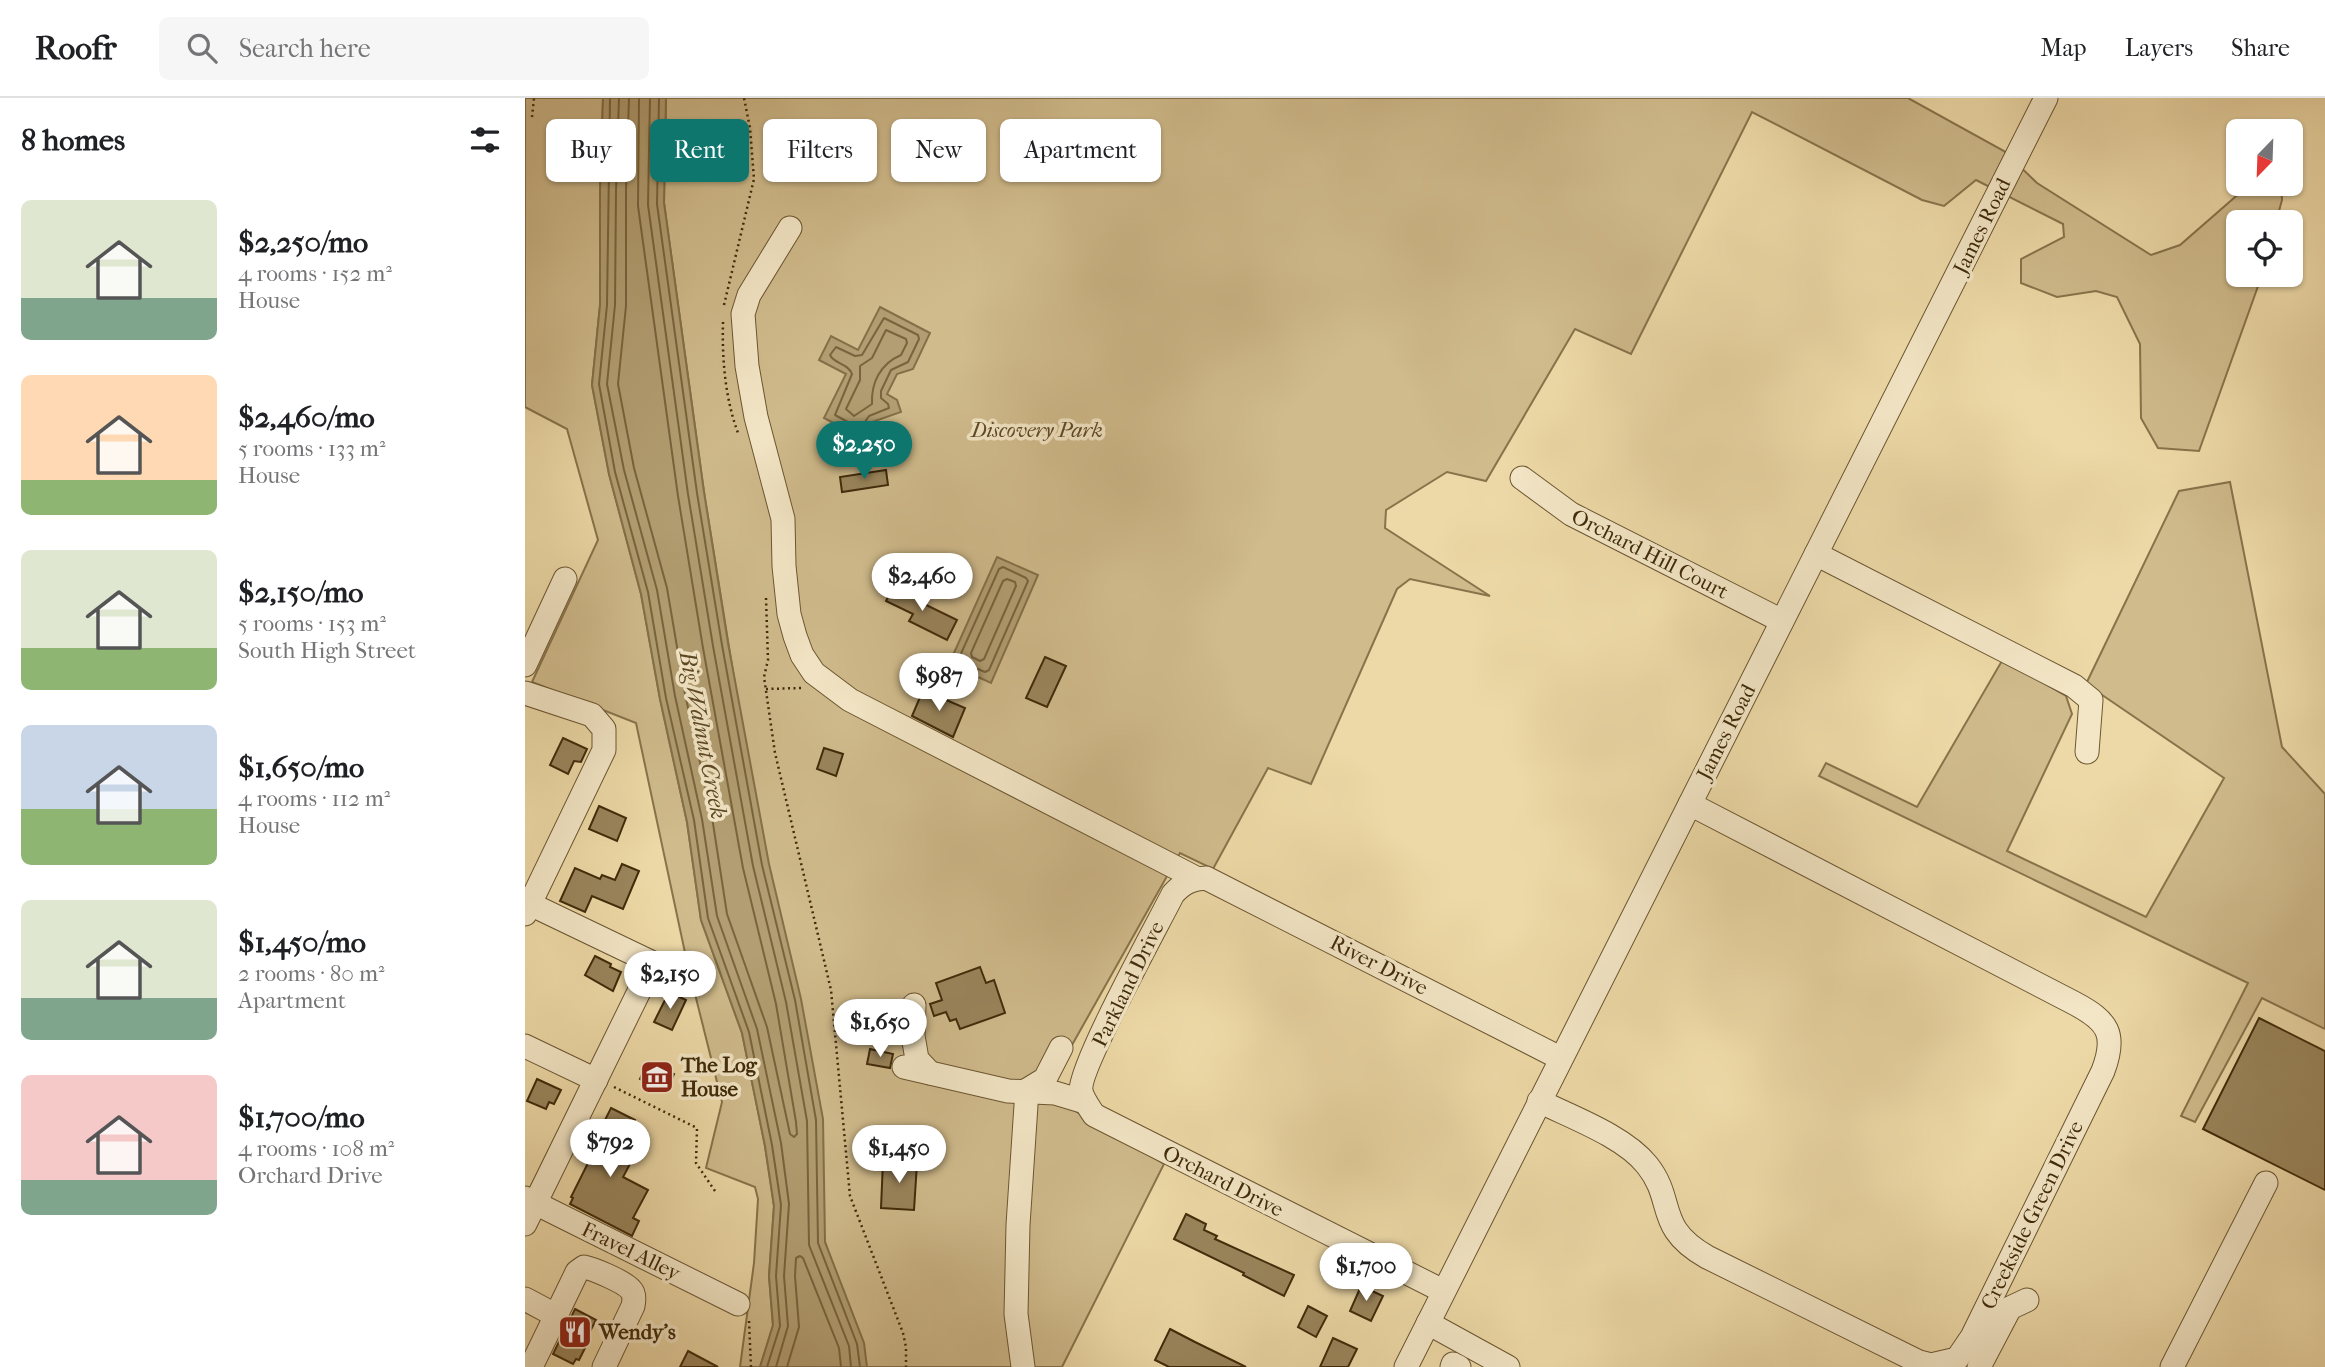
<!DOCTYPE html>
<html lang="en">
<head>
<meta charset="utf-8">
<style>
	:root { --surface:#fff; --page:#f6f6f6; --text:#202124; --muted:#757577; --line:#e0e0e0; --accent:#0f766e }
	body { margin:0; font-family:"IM FELL French Canon",serif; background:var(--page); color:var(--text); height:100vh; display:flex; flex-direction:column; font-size:26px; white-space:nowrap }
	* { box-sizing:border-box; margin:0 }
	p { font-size:23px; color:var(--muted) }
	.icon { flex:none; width:38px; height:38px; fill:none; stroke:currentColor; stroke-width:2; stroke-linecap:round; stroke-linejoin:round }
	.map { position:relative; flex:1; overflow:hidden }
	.panel { display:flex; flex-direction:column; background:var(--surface); width:525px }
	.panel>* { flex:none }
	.top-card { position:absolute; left:21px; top:21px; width:665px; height:63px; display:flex; gap:14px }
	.needle { width:46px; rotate:203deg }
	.buttons { position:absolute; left:1701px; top:21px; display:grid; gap:14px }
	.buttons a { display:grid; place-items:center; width:77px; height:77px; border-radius:10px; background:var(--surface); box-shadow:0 2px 5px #0004; font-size:35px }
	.price { position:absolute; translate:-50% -60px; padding:0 16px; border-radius:24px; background:#fff; color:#222; font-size:23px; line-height:46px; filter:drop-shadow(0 2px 4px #0008) }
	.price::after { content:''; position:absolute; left:50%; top:42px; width:21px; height:16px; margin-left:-10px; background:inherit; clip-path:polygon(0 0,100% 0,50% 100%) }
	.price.on { background:var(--accent); color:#fff }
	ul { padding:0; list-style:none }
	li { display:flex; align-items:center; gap:21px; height:175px; padding:0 21px }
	li span { display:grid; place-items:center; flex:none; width:196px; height:140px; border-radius:10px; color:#555 }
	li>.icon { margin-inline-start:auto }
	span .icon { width:84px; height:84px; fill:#fffc; stroke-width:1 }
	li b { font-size:30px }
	h2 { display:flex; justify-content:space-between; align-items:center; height:84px; padding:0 21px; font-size:30px }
	.pill { padding:0 24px; border-radius:10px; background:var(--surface); box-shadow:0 2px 5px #0004; font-size:24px; line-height:63px }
	.pill.on { background:var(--accent); color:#fff }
	header { display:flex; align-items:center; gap:42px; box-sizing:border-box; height:98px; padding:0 35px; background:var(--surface); border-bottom:2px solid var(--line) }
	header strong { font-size:33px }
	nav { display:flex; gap:38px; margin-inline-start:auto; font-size:24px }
	.search { width:490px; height:63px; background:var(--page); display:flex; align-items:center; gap:18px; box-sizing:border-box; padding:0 24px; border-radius:10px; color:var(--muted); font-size:26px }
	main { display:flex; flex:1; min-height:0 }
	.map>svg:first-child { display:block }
	.green { fill:#d0bb8c; stroke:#88734b; stroke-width:2 }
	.water { fill:#b29e72; stroke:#847048; stroke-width:2 }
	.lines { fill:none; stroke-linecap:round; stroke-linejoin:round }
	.shore { stroke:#79643e; stroke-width:2 }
	.building { fill:#9a855c; stroke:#402b0a; stroke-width:2 }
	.minor-casing { stroke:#6b5631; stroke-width:25 }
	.path { stroke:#402b0a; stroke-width:2.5; stroke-dasharray:2 3.5; stroke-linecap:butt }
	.minor { stroke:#f3e6c6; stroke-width:23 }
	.labels { text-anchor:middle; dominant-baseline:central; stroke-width:7; stroke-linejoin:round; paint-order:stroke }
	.street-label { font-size:21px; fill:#402b0a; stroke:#f3e6c6 }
	.park-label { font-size:21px; font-style:italic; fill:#5d4824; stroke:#f3e6c6 }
	.poi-label { font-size:21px; font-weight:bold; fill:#402b0a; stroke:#f3e6c6; text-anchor:start }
	.water-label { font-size:23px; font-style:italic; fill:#5c4824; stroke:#f3e6c6 }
</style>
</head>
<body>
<header>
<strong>Roofr</strong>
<div class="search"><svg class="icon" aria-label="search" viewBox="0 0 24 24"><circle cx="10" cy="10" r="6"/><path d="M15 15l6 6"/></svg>Search here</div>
<nav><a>Map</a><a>Layers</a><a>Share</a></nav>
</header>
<main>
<section class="panel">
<h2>8 homes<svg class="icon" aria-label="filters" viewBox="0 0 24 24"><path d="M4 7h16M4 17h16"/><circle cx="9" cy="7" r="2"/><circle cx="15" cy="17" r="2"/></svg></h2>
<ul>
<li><span style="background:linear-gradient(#dfe7d0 70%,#7fa58c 0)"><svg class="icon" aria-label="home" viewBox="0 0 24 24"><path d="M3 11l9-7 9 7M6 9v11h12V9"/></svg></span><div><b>$2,250/mo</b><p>4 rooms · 152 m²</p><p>House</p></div></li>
<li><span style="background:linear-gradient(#ffd9b3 75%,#8fb573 0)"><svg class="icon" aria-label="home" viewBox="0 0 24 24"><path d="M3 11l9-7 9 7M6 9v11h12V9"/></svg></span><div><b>$2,460/mo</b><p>5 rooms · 133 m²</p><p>House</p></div></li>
<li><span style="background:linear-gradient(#dfe7d0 70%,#8fb573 0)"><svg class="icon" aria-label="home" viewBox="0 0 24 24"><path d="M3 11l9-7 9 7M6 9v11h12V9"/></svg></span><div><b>$2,150/mo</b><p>5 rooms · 153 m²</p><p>South High Street</p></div></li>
<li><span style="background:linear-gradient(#c9d6e8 60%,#8fb573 0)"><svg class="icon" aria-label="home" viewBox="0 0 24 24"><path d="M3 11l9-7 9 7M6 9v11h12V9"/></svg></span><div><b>$1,650/mo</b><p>4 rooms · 112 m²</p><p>House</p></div></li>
<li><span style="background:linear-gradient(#dfe7d0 70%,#7fa58c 0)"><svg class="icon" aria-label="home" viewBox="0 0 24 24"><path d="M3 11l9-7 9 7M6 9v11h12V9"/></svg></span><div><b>$1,450/mo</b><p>2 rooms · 80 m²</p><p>Apartment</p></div></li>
<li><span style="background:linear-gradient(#f6c9c9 75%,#7fa58c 0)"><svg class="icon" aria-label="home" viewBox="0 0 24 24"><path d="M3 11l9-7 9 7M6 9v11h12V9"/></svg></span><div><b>$1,700/mo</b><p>4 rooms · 108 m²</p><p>Orchard Drive</p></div></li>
</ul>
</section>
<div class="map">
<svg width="1800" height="1269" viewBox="0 0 1800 1269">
	<rect width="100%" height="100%" fill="#edd9a7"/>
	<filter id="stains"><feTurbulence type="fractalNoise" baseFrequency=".00286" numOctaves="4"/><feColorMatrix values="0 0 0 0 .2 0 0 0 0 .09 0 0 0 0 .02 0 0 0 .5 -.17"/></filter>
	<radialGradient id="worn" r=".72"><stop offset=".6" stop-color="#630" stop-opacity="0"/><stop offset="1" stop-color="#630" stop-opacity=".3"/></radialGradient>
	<g class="green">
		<path d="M0 0H78L75 93V207L67 287 84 376 116 496 135 601 162 724 176 822 217 935 240 1048 249 1108 244 1178 248 1228 235 1269H215L229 1165 233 1101 230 1089 181 1070 197 1004 162 864 111 625 7 584 73 442 42 331 0 309Z"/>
		<path d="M141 0H1383L1479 53 1512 85 1626 157 1655 147 1725 86H1756L1757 102 1751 124H1713V177H1737L1674 353 1633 350 1616 320 1615 246 1592 199 1571 193 1532 199 1496 185V161L1539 139 1538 126 1451 82 1419 108 1397 102 1227 14 1106 256 1050 231 961 383 922 374 861 412 860 430 965 498 885 481 872 491 786 686 743 670 688 771 655 755 520 995 639 1066 537 1269H313L306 1161 300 1144 179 394 139 105Z"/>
		<path d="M1705 384 1757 649 1800 696V931L1737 900 1670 1024 1656 1018 1723 885 1294 678 1301 665 1392 709 1478 561 1541 598 1547 616 1482 753 1621 819 1699 680 1561 586 1654 393Z"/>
	</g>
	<g class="water">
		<path d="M78 0H141L139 105 179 394 203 545 244 766 276 901 298 1021 300 1144 339 1245 342 1269H235L248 1227 244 1178 249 1108 240 1048 217 935 176 822 162 724 135 601 116 496 84 376 67 287 75 207V93Z"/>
		<path d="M355 209 405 235 388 271 372 276 362 296 372 302 376 314 347 324 339 341 299 320 321 276 294 262 306 238 333 252Z"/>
		<path d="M472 459 513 477 466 585 424 566Z"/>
	</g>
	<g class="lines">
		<g class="shore">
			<path d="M85 0 82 207 74 286 90 374 123 494 141 600 169 722 183 820 224 934 247 1047 256 1107 251 1178 255 1228 242 1269"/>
			<path d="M94 0 91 93 90 207 82 286 99 372 132 492 150 598 177 721 192 818 232 931 256 1045 264 1106 259 1178 263 1228 251 1269"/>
			<path d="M104 0 101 93V208L93 286 109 370 142 490 160 596 187 719 202 816 242 929 265 1036 269 1039 272 1036 271 1024 251 906 218 770 178 550 153 398 113 108 114 0"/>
			<path d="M125 0 123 107 163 396 188 548 228 768 261 904 282 1023 284 1147 324 1248 326 1269"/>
			<path d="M134 0 132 106 172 395 197 547 237 767 270 902 291 1022 293 1145 332 1246 335 1269"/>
			<path d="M359 220 393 237 394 241 383 264 366 272 356 293V300L363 306 364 310 344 318 337 328 334 330 310 317 327 276C323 265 309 266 305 257L311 249 330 258 337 257Z"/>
			<path d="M361 232 381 241 382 245 376 257C355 266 346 285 347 306L329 318 321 311 335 282V268L347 260Z"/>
			<path d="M478 469 501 480 503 483 464 572 460 574 436 564 434 560 474 471Z"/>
			<path d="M482 481 490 484 491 488 459 561 455 563 447 559 446 555 478 483Z"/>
			<path d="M262 1269 274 1229 270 1178 271 1160 275 1158 278 1160 314 1250 316 1269"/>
		</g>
	</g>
	<g class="building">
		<path d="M361 372 363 387 317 394 315 379Z"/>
		<path d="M369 486 397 500 395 504 432 522 422 542 384 523 388 516 361 503Z"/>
		<path d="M520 559 541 568 522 609 501 600Z"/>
		<path d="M398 592 440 610 428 639 387 618Z"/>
		<path d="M38 640 62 651 56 664 49 663 43 676 25 667Z"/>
		<path d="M299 650 318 656 311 678 292 671Z"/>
		<path d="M74 708 101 720 92 743 64 731Z"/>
		<path d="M97 766 114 773 98 811 67 798 60 814 35 803 50 770 75 781 77 777 90 782Z"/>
		<path d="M70 858 86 866 85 869 96 874 88 893 60 877Z"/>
		<path d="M455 869 461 885 469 882 480 915 435 931 431 921 425 923 421 914 409 918 405 906 417 902 411 885Z"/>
		<path d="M144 894 161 902 147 932 129 924Z"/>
		<path d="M1734 920 1800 953V1092L1678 1031Z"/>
		<path d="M345 951 368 956 365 970 342 966Z"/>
		<path d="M122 965 149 976 142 992 115 981Z"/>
		<path d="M12 981 36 992 29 1006 24 1004 21 1011 2 1003Z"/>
		<path d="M86 1010 110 1022 91 1059 105 1066 98 1079 123 1092 108 1120 114 1123 107 1138 45 1106 48 1100 46 1099 80 1031 76 1030Z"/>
		<path d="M358 1063 392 1065 389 1112 356 1110Z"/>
		<path d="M661 1116 681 1126 679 1132 692 1138 690 1141 769 1177 759 1198 718 1177 719 1175 649 1141Z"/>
		<path d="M815 1168 833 1176 826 1188 809 1180Z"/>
		<path d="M836 1188 858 1198 846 1223 825 1213Z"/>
		<path d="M783 1208 802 1218 791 1239 773 1229Z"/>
		<path d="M50 1211 71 1222 58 1247 61 1248 54 1262 51 1261 48 1266 28 1256Z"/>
		<path d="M645 1231 670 1244 721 1269H644L630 1262Z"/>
		<path d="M808 1240 832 1251 823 1269H795Z"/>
		<path d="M163 1253 193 1269H155Z"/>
	</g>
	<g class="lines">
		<g class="minor-casing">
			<g id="minor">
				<path d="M265 130 224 197 218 216 222 268 231 319 258 421 259 468 264 516 270 538 277 557 289 575 325 602 671 780"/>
				<path d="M997 380 1046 416 1257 523"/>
				<path d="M1291 456 1549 588 1566 602 1562 654"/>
				<path d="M0 567 40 481"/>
				<path d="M0 595 67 617 79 631V652L0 816"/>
				<path d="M389 907 388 938 392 961 405 975"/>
				<path d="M0 948 71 982"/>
				<path d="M379 969 483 993 530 995 560 1004"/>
				<path d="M502 992 520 981 536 950"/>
				<path d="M1014 1003C1046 1019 1099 1038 1122 1067 1151 1103 1129 1129 1182 1159L1394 1264 1406 1267 1432 1261 1447 1239 1578 973C1592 936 1583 923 1549 905L1165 706"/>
				<path d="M0 1100 213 1206"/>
				<path d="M0 1126 128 865 5 806"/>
				<path d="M918 1193 569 1017C564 1009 558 1002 556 993 553 971 633 826 648 796 658 785 666 781 681 780L1035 960"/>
				<path d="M0 1201 30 1217"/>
				<path d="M903 1225 983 1269"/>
				<path d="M6 1269 52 1174 59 1169C69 1171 100 1184 106 1192 110 1196 109 1203 108 1208L79 1269"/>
				<path d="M498 1269 491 1216 493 1127 502 992"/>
				<path d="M881 1269 1521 0"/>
				<path d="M927 1269 928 1266 934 1269"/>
				<path d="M1454 1269 1485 1210 1502 1202"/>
				<path d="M1647 1269 1741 1085"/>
			</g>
		</g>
		<g class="path">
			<path d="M7 19 9 0"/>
			<path d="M199 207 229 81 225 30 219 0"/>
			<path d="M198 224C197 261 200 300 213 335"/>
			<path d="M241 500 243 562 239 579 250 655 306 892 325 1098 378 1235 381 1249V1269"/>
			<path d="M241 591 276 590"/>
			<path d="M89 989 172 1030 171 1065 192 1096"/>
			<path d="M224 1223 226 1269"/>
		</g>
		<use href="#minor" class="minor"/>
	</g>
	<defs>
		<g id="museum-square" transform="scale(1.75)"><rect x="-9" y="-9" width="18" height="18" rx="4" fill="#8f2418" stroke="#f3e6c6"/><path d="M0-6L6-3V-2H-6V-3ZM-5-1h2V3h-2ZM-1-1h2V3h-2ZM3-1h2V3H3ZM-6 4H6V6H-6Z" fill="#fff"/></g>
		<g id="restaurant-square" transform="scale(1.75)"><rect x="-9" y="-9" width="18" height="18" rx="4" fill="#8f2418" stroke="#f3e6c6"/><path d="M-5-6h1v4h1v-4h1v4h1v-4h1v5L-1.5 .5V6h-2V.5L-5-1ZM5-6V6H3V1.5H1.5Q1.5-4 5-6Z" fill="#fff"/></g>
	</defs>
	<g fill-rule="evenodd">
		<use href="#museum-square" x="132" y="979"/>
		<use href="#restaurant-square" x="50" y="1234"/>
	</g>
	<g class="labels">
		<g class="street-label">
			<text transform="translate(1457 128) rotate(-64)">James Road</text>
			<text transform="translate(1125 456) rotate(27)">Orchard Hill Court</text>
			<text transform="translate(1201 634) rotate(-63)">James Road</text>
			<text transform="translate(854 867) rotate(27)">River Drive</text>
			<text transform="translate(603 886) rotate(-64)">Parkland Drive</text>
			<text transform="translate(698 1083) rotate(27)">Orchard Drive</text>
			<text transform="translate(1507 1117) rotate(-64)">Creekside Green Drive</text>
			<text transform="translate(106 1153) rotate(26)">Fravel Alley</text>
		</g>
		<g class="park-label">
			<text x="512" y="332">Discovery Park</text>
		</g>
		<g class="poi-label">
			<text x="156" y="967">The Log<tspan x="156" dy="24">House</tspan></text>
			<text x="74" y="1234">Wendy's</text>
		</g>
		<g class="water-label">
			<text transform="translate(178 637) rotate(79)">Big Walnut Creek</text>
		</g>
	</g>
	<rect width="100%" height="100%" filter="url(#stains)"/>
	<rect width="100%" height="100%" fill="url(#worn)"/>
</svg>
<div class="buttons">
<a><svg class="needle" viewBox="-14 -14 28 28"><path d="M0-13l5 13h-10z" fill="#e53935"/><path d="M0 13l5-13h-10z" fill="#757577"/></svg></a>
<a><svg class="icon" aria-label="locate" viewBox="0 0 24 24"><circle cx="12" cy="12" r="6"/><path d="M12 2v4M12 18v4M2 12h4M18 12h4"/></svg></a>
</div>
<b class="price on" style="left:339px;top:383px">$2,250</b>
<b class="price" style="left:397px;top:515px">$2,460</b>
<b class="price" style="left:414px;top:615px">$987</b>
<b class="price" style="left:145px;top:913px">$2,150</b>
<b class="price" style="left:355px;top:961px">$1,650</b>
<b class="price" style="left:85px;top:1081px">$792</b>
<b class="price" style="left:374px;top:1087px">$1,450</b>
<b class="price" style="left:841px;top:1205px">$1,700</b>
<div class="top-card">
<a class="pill">Buy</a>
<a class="pill on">Rent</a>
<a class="pill">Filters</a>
<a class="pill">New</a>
<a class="pill">Apartment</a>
</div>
</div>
</main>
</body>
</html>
